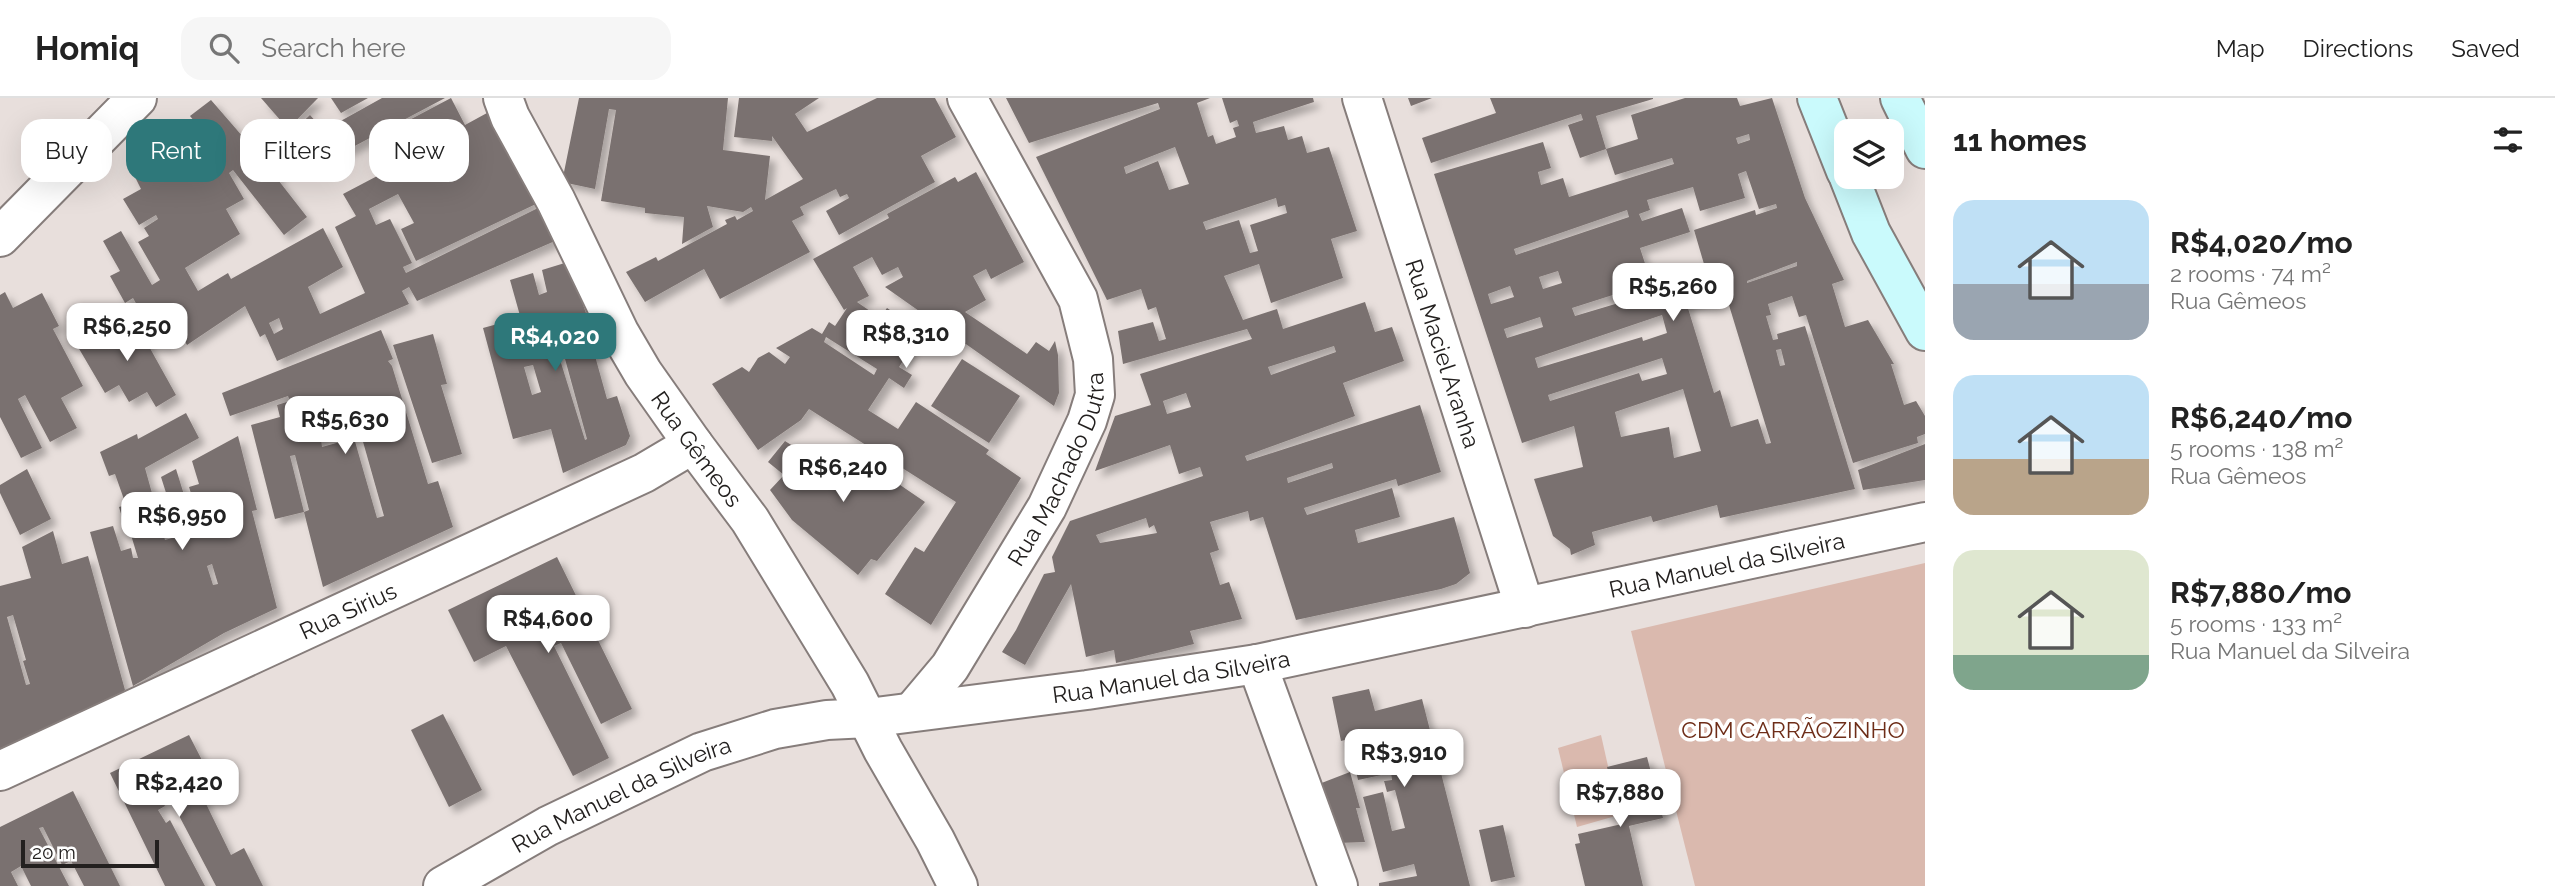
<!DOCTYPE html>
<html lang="en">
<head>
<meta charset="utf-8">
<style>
	:root { --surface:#fff; --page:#f6f6f6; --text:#222; --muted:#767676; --line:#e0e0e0; --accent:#2e787a }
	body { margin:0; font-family:Raleway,sans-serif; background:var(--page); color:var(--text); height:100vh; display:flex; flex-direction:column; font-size:26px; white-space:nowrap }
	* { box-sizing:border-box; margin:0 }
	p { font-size:23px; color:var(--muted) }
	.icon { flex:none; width:38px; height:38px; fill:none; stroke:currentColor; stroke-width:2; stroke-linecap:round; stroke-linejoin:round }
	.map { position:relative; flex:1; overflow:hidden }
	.details { display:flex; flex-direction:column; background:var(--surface); width:630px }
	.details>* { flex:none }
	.top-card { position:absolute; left:21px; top:21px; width:665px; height:63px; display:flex; gap:14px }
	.buttons { position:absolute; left:1834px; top:21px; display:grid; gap:14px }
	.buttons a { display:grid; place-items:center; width:70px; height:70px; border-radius:14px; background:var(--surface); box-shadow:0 7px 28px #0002; font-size:35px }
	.scale { position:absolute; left:21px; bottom:18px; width:138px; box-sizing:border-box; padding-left:7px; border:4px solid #23201f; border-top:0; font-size:19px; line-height:24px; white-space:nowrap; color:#23201f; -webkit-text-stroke:5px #fff; paint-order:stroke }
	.price { position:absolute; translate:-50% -60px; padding:0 16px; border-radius:14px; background:#fff; color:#222; font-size:23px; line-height:46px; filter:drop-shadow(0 2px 4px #0008) }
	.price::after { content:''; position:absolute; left:50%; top:42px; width:21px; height:16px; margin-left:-10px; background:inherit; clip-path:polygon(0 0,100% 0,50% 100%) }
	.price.current { background:var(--accent); color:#fff }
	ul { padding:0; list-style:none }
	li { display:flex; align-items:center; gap:21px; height:175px; padding:0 28px }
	li span { display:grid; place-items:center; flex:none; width:196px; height:140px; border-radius:21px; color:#555 }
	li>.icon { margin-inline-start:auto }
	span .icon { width:84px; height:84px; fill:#fffc; stroke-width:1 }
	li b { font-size:30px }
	h2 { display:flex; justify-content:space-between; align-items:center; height:84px; padding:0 28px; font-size:30px }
	.pill { padding:0 24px; border-radius:21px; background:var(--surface); box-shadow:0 7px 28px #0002; font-size:24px; line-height:63px }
	.pill.current { background:var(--accent); color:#fff }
	header { display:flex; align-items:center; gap:42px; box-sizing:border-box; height:98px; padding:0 35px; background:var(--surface); border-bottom:2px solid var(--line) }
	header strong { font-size:33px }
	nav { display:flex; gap:38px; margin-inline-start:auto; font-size:24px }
	.search { width:490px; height:63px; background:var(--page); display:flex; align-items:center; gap:18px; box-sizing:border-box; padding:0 24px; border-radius:21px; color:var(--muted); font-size:26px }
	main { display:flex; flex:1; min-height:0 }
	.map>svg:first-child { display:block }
	.green { fill:#dab9ae }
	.building { fill:#7a716f; fill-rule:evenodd; filter:url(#shadow) }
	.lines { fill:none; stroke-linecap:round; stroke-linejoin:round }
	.minor-casing { stroke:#867d7b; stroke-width:42 }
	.secondary-casing { stroke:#867d7b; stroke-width:42 }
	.minor { stroke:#fff; stroke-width:38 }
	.secondary { stroke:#cafafc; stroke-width:38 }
	.labels { text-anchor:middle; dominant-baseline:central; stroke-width:7; stroke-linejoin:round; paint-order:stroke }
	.street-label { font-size:23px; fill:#23201f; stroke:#fff }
	.park-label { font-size:23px; fill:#6e2d18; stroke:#fff }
</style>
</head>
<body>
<header>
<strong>Homiq</strong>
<div class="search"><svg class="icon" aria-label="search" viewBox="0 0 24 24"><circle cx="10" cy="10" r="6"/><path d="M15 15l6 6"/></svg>Search here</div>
<nav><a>Map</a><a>Directions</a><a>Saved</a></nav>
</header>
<main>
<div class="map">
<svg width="1925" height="788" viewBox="0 0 1925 788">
	<defs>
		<filter id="shadow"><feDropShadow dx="6" dy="6" stdDeviation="3.5" flood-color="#0004"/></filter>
	</defs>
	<rect width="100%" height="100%" fill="#e8dfdc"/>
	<g class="green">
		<path d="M1925 465V788H1695L1631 533Z"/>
		<path d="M1601 637 1619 717 1577 729 1558 650Z"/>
	</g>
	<g class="building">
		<path d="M261 0H318L288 31Z"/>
		<path d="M331 0H368L341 15Z"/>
		<path d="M382 0H445L319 67 291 35 310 17 318 26 312 30 324 45 333 40 328 30Z"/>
		<path d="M451 0 465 27 487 15 536 106 416 163 401 131 414 125 398 96 369 111 376 127 390 121 412 165 403 169 406 175 538 110 555 143 417 203 409 189 402 193 409 206 277 263 265 236 260 239 245 208 187 247 168 213 147 225 133 200 125 205 110 178 120 173 103 143 121 133 152 187 160 182 138 144 149 138 144 130 158 121 156 117 139 127 123 101 141 91 133 75 155 54 159 60 203 34 190 18 211 2 250 47 258 41 284 70 275 78 307 119 284 137 233 72 229 75 244 101 226 111 240 136 185 170 198 193 228 175 231 181 323 130 343 169 308 189 320 216 365 195 335 129 356 118 343 96 421 55 418 51 396 63 379 38ZM279 220 283 231 274 236 269 225Z"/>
		<path d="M579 0H728L723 52 770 58 765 102 803 81 772 38V43L734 39 739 0H819L795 16 807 34 877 0H935L956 39 921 58 935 84 839 137 826 113 849 100 847 96 840 99 836 91 800 109 804 117 792 123 810 154 720 201 704 171 645 204 626 174 656 159 658 163 727 126 725 122 735 118 737 122 753 113 751 109 743 114 707 108 713 129 682 146 684 119 645 115V110L601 103 616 12 609 11 595 91 562 84Z"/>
		<path d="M1006 0H1210L1197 5 1208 39 1213 37 1216 46 1236 39 1233 30 1239 28 1237 22 1230 25 1222 0H1313L1314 4 1253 24 1256 35 1284 28 1288 42 1302 38 1307 55 1329 49 1357 133 1331 141 1343 180 1271 205 1259 166 1224 178 1243 222 1277 211 1283 231 1365 204 1375 234 1392 229 1404 263 1343 285 1355 318 1245 358 1247 363 1420 307 1441 374 1398 388 1396 381 1304 410 1307 417 1392 390 1400 419 1355 432 1358 445 1454 419 1470 475 1456 486 1441 491 1296 522 1263 419 1250 423 1248 413 1210 424 1219 452 1210 455 1220 487 1229 484 1242 521 1190 533 1194 546 1116 565 1114 552 1086 559 1071 486 1025 567 1002 554 1016 532 1044 476 1055 474 1052 459 1070 423 1203 378 1200 369 1179 376 1170 347 1095 373 1115 318 1151 307 1140 276 1252 241 1247 231 1123 266 1118 233 1153 224 1159 243 1166 241 1156 209 1148 212 1141 191 1107 202 1036 59 1160 11 1158 5 1029 45ZM1175 49 1189 86 1169 92 1158 63 1126 76 1124 69ZM1276 100 1278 109 1285 107 1287 115 1250 127 1258 153 1250 155 1239 122 1206 132 1203 124ZM1334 248 1336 254 1271 277 1268 269ZM1186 295 1191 309 1167 316 1163 303ZM1332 365 1333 370 1288 385 1287 380ZM1146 420 1149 430 1154 427 1157 435 1100 445 1096 437Z"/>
		<path d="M1408 0H1432L1411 8Z"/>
		<path d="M1490 0H1653V1L1596 18 1606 51 1580 60 1568 27 1583 22 1581 16 1431 65 1422 40 1496 15Z"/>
		<path d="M1685 0H1737L1740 8 1772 0 1805 100 1844 182 1832 186 1845 229 1868 222 1894 266H1891L1904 307 1916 303 1925 318V336L1917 339 1918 345 1853 365 1806 217 1799 219 1792 198 1768 206 1771 217 1766 218 1773 242 1778 241 1777 236 1805 228 1855 391 1720 420 1717 407 1653 424 1651 418 1592 434 1595 447 1571 457 1570 451 1553 438 1534 381 1583 369 1574 328 1522 345 1434 76 1543 44 1551 70 1538 74 1541 87 1563 80 1569 99 1674 66 1672 60 1615 77 1606 51 1638 41 1631 17ZM1749 36 1750 42 1738 46 1736 40ZM1746 73 1759 111 1776 106 1777 110 1756 117 1755 112 1694 132 1704 166 1651 184 1640 150 1690 134 1682 110 1642 123 1639 116 1650 112 1647 102 1693 89 1700 113 1745 100 1738 76ZM1627 112 1629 119 1516 157 1514 151ZM1797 164V168L1747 185V183ZM1558 173 1562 185 1543 191 1539 179ZM1510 188 1514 199 1491 206 1488 196ZM1725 194 1771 345 1766 346 1758 321 1731 329 1720 292 1714 295 1687 207ZM1619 195 1622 204 1575 218 1572 210ZM1662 217 1667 235 1643 243 1642 239 1538 270 1535 260ZM1540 219 1543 229 1507 240 1504 231ZM1781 251 1785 267 1780 268 1776 252ZM1662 260 1667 276 1642 283 1639 275 1550 303 1548 297ZM1683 291 1701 353 1674 360 1669 329 1621 339 1615 314Z"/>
		<path d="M976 74 1024 164 991 181 986 171 973 178 986 202 965 214 1027 256 1036 244 1049 253 1055 243 1058 257 1059 295 1054 308 885 189 903 179 898 169 882 177 872 159 853 169 869 198 857 204 880 220 887 210 902 220 894 232 911 243 907 250 910 252 899 269 912 277 904 290 889 280 868 312 898 331 916 304 989 352 986 356 1021 380 931 527 885 496 915 449 924 454 956 404 809 311 801 322 758 352 712 286 742 269 749 274 758 260 769 254 785 266 790 259 776 250 812 230 822 236 829 224 835 228 847 210 844 212 813 161 889 120 887 116 955 79 958 84ZM826 239 877 271 874 277 824 244Z"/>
		<path d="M568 164 586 215 555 222 557 231 585 222 607 301 617 298 630 338 626 347 563 375 551 331 513 341 483 230 512 222 518 241 526 239 510 182 533 175 539 197 547 194 542 172ZM562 250 587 341 585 342 557 252ZM533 267 541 294 532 297 524 269Z"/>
		<path d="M5 194 13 210 42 195 59 228 53 231 83 288 61 300 77 330 50 344 25 297 18 301 42 350 21 360 0 319V197Z"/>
		<path d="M132 218 176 297 156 309 147 294 129 304 119 287 105 295 78 249Z"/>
		<path d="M381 232 393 261 388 263 392 268 428 386 438 383 453 429 323 489 304 414 309 412 295 357 290 358 304 414 275 421 251 327 280 319 277 307 290 303 288 298 230 318 222 295ZM356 319 384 418 377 420 354 340 322 349 321 341 353 333 349 321Z"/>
		<path d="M433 236 447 286 441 287 462 356 432 365 393 247Z"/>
		<path d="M962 261 1020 298 989 345 931 308Z"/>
		<path d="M186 315 199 340 145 370 165 442 196 433 191 418 175 423 161 379 176 371 190 416 197 415 189 389 199 386 192 363 238 338 257 412 252 413 277 510 224 535 133 588 90 434 113 428 121 453 131 450 133 460H138L128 427 136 424 124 426 119 409 126 407 115 376 109 378 100 354 137 336 138 341ZM212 466 218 486 213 487 207 468Z"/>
		<path d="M785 343 829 371 843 348 925 404 877 463 871 461 858 477 792 422 770 392 784 377 768 364Z"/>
		<path d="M1925 346V382L1863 392 1858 372Z"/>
		<path d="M27 371 51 421 20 437 0 395V387Z"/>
		<path d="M53 433 62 466 88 458 125 592 103 611 0 657V488L31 480 22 449ZM13 517 26 562 23 563 30 586 26 587 7 519Z"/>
		<path d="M557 459 632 611 601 626 561 545 554 548 609 660 573 678 506 548 474 564 448 512Z"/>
		<path d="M1369 591 1375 613 1422 601 1470 788H1379V785L1417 778 1414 766 1383 774 1363 699 1383 694 1392 733 1405 730 1395 692 1387 694 1384 683 1392 682 1391 675 1358 682 1349 641 1341 643 1332 599Z"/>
		<path d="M443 616 482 692 449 709 411 632Z"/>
		<path d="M189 637 205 668 191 675 231 757 244 750 263 788H216L165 691 158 694 165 708 158 712 166 725 170 722 205 788H165L110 675Z"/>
		<path d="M1647 659 1663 720 1629 728 1643 788H1585L1575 746 1580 745 1578 736 1622 726 1607 669Z"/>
		<path d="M1350 674 1360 710H1356L1365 744 1337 745 1319 686Z"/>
		<path d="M73 693 120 788H84L71 763 62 767 43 729 39 730 69 788H31L21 768 11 774 18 788H0V729Z"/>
		<path d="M1503 727 1515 779 1491 784 1479 732Z"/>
	</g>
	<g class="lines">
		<g class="minor-casing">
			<g id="minor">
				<path id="s1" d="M503 0 510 19 556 103 619 234 643 275 693 346 750 422 850 586 883 652 935 742 958 788"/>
				<path id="s2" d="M1362 0 1525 510"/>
				<path d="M0 139 137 0"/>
				<path d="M1257 566 1338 788"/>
				<path id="s3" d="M913 613 950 569 1047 409 1087 323 1095 297 1093 261 1078 201 967 0"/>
				<path id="s4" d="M0 673 644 375 693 346"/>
				<path id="s5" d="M443 788 548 728 702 654 775 631 827 622 868 620 1087 592 1257 566 1925 424"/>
			</g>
		</g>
		<g class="secondary-casing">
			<g id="secondary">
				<path d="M1817 0 1846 73"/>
				<path d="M1900 0 1925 51"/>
				<path d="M1849 79 1871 135 1925 233"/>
			</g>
		</g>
		<use href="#minor" class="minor"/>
		<use href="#secondary" class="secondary"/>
	</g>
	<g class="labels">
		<g class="street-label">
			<text stroke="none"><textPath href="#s2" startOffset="268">Rua Maciel Aranha</textPath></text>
			<text stroke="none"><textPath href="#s1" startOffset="402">Rua Gêmeos</textPath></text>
			<text stroke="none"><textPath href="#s3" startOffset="284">Rua Machado Dutra</textPath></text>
			<text stroke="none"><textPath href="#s5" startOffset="1335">Rua Manuel da Silveira</textPath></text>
			<text stroke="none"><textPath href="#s4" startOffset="383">Rua Sirius</textPath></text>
			<text stroke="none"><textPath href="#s5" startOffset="768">Rua Manuel da Silveira</textPath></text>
			<text stroke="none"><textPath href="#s5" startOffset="201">Rua Manuel da Silveira</textPath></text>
		</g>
		<g class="park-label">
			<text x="1793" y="631">CDM CARRÃOZINHO</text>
		</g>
	</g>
</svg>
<div class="buttons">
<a><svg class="icon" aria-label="layers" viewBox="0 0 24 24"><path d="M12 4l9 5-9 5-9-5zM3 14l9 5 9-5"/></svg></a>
</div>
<div class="scale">20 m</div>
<b class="price" style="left:1673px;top:225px">R$5,260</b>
<b class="price" style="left:127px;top:265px">R$6,250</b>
<b class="price" style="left:906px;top:272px">R$8,310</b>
<b class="price current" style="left:555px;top:275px">R$4,020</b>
<b class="price" style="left:345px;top:358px">R$5,630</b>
<b class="price" style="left:843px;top:406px">R$6,240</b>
<b class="price" style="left:182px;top:454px">R$6,950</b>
<b class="price" style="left:548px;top:557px">R$4,600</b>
<b class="price" style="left:1404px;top:691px">R$3,910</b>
<b class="price" style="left:179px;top:721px">R$2,420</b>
<b class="price" style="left:1620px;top:731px">R$7,880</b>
<div class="top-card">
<a class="pill">Buy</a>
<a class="pill current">Rent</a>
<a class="pill">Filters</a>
<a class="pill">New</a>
</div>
</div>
<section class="details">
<h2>11 homes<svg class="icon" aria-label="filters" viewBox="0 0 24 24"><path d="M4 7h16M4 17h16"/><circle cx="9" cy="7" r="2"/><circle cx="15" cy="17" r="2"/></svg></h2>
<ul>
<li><span style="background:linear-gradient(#bfe0f5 60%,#9aa5b1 0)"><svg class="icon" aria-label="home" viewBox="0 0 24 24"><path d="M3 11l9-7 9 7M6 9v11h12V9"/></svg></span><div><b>R$4,020/mo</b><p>2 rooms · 74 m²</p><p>Rua Gêmeos</p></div></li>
<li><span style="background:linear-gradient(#bfe0f5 60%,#b9a48a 0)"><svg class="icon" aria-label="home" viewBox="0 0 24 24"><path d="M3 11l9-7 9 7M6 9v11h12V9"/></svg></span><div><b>R$6,240/mo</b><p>5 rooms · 138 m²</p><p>Rua Gêmeos</p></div></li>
<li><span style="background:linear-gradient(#dfe7d0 75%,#7fa58c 0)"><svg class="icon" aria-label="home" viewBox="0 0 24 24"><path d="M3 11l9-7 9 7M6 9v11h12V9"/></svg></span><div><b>R$7,880/mo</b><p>5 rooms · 133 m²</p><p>Rua Manuel da Silveira</p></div></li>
</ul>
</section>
</main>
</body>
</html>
